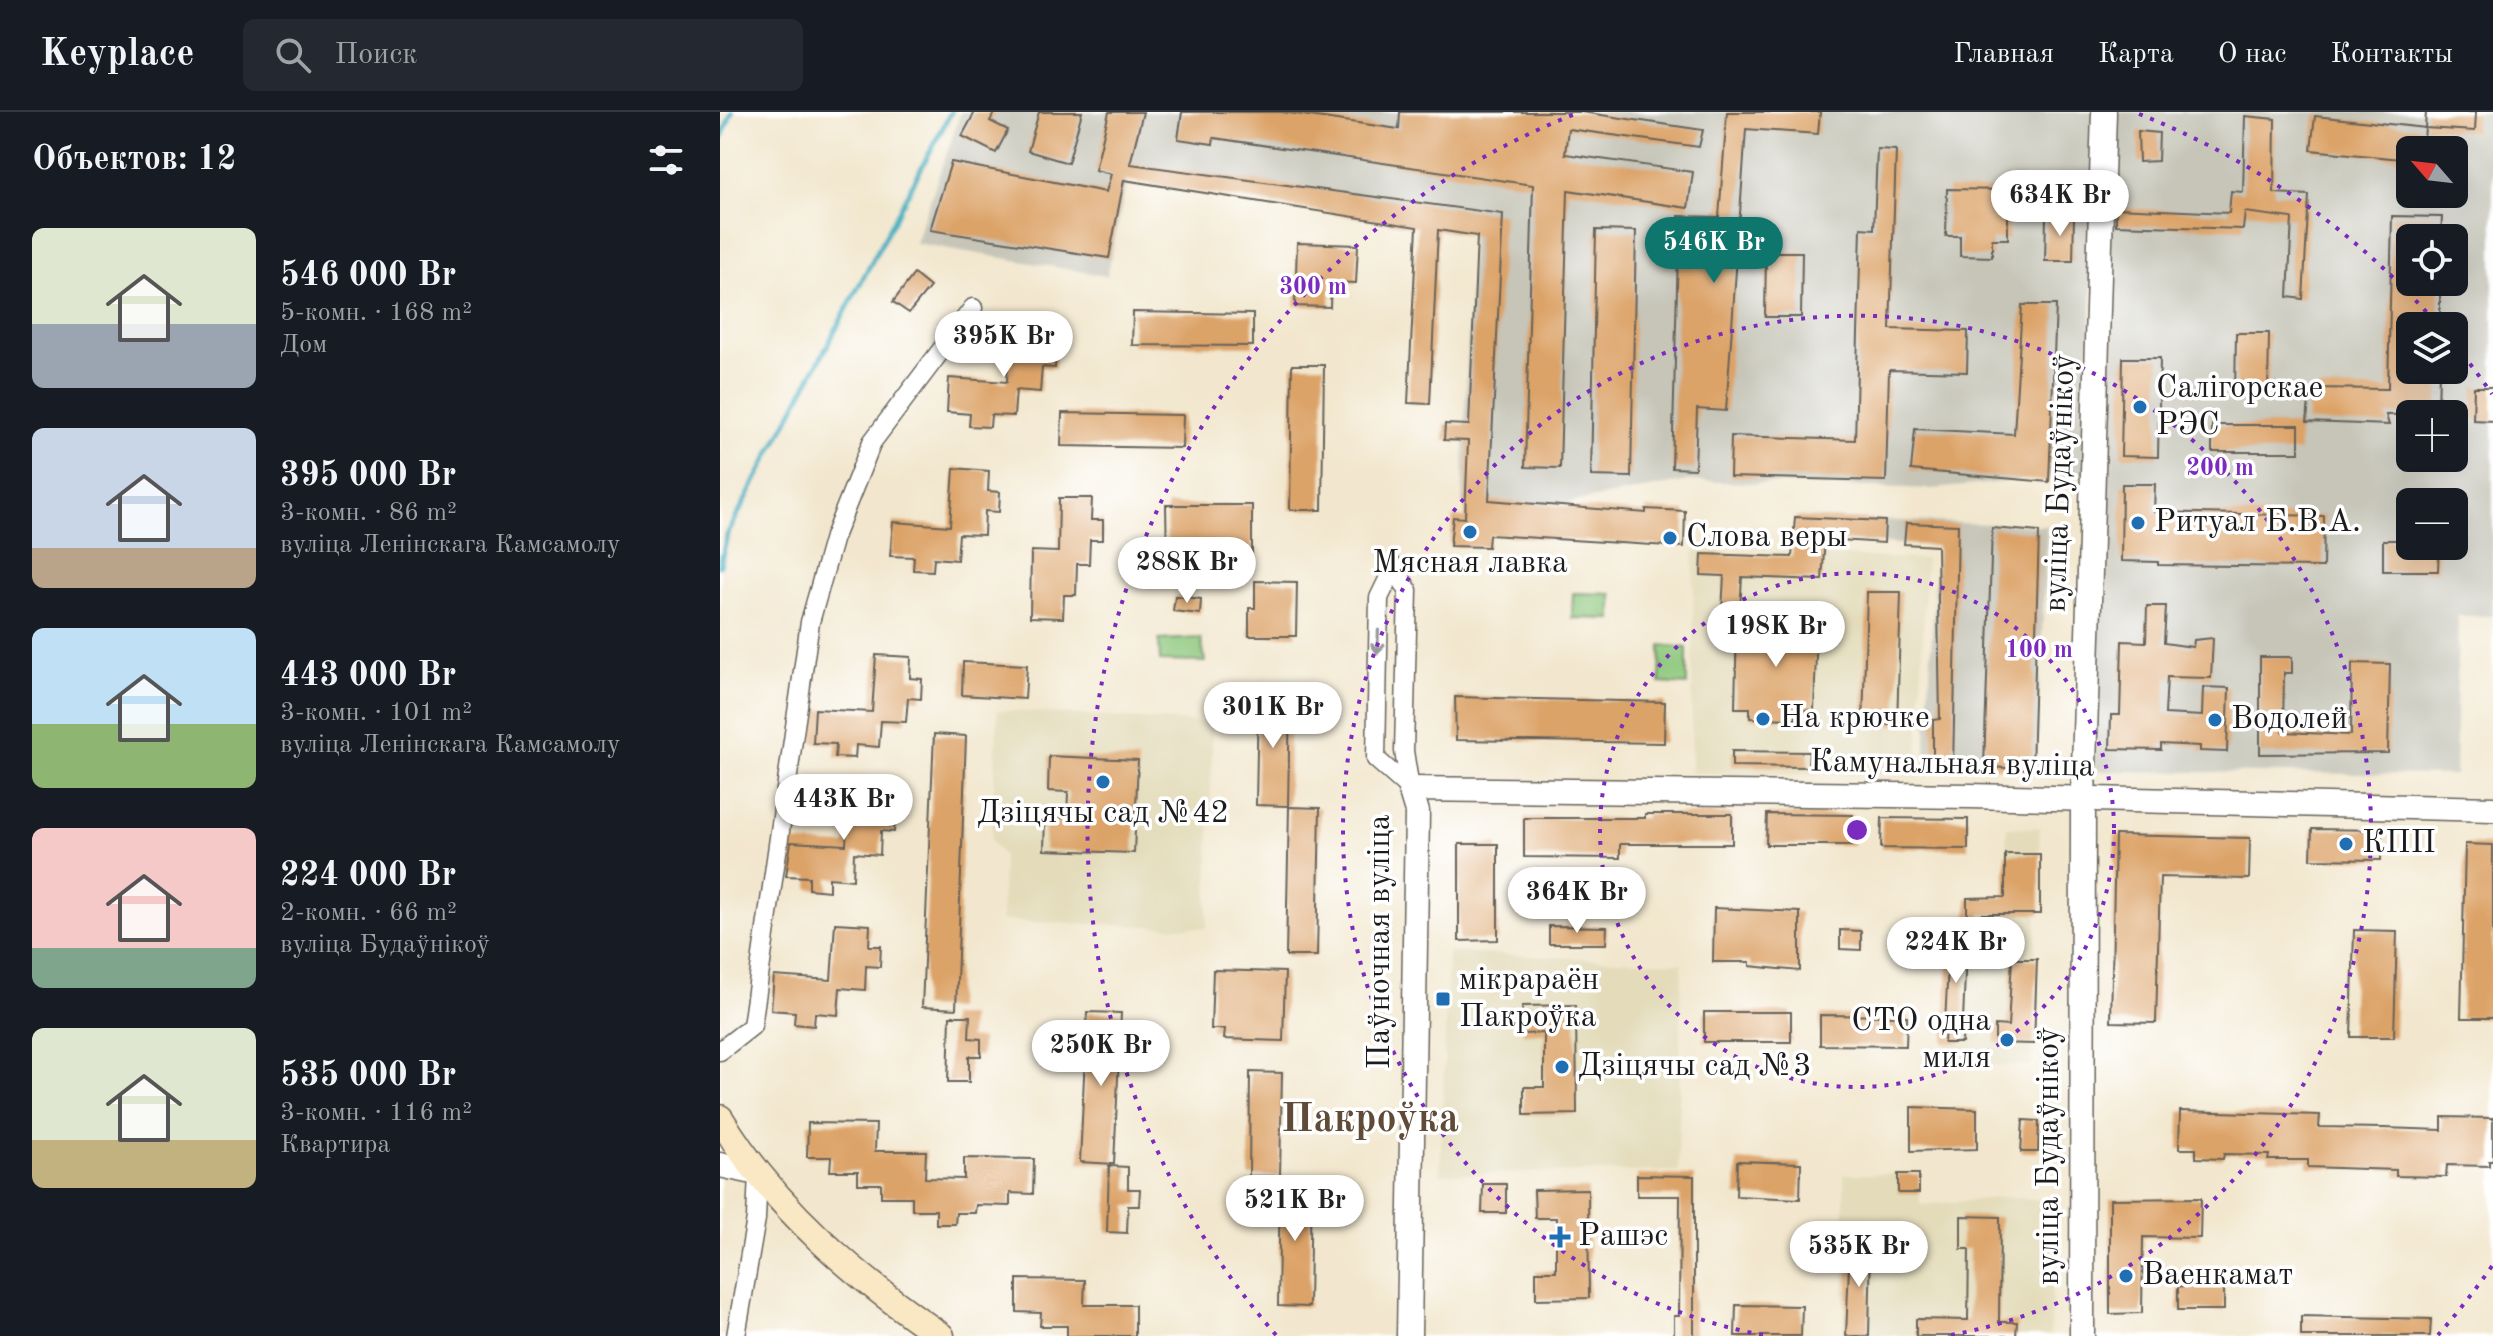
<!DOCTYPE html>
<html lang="ru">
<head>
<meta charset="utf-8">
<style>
	:root { --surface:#171b24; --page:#242831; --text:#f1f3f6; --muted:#9ea1a6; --line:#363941; --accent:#0f766e }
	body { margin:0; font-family:"Old Standard TT",serif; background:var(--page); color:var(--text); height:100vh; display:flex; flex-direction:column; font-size:30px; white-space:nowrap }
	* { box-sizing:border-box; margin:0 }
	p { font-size:26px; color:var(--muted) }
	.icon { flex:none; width:44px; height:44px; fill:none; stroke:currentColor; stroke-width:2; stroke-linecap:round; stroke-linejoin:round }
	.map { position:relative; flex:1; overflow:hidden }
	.panel { display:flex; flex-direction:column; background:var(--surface); width:720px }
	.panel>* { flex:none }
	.needle { width:52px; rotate:298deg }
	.tools { position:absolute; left:1676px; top:24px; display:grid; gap:16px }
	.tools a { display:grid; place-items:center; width:72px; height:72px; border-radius:12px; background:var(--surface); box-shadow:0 8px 32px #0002; font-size:40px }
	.price { position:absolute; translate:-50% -68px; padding:0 18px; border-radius:28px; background:#fff; color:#222; font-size:26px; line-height:52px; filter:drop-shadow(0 2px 4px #0008) }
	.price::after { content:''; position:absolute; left:50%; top:48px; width:24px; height:18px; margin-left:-12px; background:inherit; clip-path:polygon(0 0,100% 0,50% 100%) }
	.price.current { background:var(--accent); color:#fff }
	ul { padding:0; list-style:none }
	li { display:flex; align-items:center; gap:24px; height:200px; padding:0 32px }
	li span { display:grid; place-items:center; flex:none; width:224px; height:160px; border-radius:12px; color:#555 }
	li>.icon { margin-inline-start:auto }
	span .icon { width:96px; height:96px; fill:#fffc; stroke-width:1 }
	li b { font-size:34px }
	h2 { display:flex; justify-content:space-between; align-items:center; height:96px; padding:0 32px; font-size:34px }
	header { display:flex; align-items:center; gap:48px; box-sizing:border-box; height:112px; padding:0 40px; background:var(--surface); border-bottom:2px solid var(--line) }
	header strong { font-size:38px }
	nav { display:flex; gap:44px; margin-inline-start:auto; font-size:28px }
	.search { width:560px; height:72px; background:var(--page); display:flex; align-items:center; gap:20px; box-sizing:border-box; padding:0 28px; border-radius:12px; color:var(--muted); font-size:30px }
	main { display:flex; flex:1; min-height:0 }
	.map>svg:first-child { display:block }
	.built { fill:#e3dbba }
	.industrial { fill:#c6c5b8; fill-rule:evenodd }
	.green { fill:#8dc77c; stroke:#54724c; stroke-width:2 }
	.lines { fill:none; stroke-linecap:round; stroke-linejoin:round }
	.stream { stroke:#3eabbd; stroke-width:5 }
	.building { fill:#dca368 }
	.minor-casing { stroke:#67635a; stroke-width:21 }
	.tertiary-casing { stroke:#67635a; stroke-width:27 }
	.secondary-casing { stroke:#67635a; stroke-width:29 }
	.minor { stroke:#fff; stroke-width:18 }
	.tertiary { stroke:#fff; stroke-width:24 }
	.secondary { stroke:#fae7c3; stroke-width:26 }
	.oneway { stroke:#999 }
	.ring { fill:none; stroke:#7b2cbf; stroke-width:4; stroke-dasharray:4 8 }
	.poi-dot { fill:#1f6fb2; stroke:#fff; stroke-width:3 }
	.labels { text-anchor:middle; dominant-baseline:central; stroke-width:7; stroke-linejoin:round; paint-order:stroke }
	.poi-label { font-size:32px; fill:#1c1c1c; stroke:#fff; text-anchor:start }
	.street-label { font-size:32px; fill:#1c1c1c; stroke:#fff }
	.district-label { font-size:40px; font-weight:bold; fill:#5f4b37; stroke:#fff }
	.centre { fill:#7b2cbf; stroke:#fff; stroke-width:4 }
	.ring-label { font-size:24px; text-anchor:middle; font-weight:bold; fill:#7b2cbf; stroke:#fff; stroke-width:7; stroke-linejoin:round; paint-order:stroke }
</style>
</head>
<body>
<header>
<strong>Keyplace</strong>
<div class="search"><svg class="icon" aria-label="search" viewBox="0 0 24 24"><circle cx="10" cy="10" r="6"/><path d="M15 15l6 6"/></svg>Поиск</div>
<nav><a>Главная</a><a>Карта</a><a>О нас</a><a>Контакты</a></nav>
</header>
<main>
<section class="panel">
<h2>Объектов: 12<svg class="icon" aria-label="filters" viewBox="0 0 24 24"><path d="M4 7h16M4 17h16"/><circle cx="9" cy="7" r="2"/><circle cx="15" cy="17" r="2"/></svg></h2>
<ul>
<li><span style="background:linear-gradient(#dfe7d0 60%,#9aa5b1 0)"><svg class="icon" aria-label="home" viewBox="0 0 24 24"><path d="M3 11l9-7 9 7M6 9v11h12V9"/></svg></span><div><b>546 000 Br</b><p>5-комн. · 168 m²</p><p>Дом</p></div></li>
<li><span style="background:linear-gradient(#c9d6e8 75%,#b9a48a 0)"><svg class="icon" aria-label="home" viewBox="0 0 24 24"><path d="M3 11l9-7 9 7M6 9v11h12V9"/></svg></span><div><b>395 000 Br</b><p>3-комн. · 86 m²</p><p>вуліца Ленінскага Камсамолу</p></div></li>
<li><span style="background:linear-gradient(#bfe0f5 60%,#8fb573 0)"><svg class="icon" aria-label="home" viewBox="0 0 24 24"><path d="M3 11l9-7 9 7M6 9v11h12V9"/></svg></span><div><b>443 000 Br</b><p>3-комн. · 101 m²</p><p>вуліца Ленінскага Камсамолу</p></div></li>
<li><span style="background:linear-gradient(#f6c9c9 75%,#7fa58c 0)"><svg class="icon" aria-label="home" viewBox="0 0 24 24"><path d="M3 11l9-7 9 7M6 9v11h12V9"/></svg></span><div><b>224 000 Br</b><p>2-комн. · 66 m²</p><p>вуліца Будаўнікоў</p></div></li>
<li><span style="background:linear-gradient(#dfe7d0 70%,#c2b280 0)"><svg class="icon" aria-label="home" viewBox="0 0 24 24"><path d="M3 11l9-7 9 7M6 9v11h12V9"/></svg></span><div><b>535 000 Br</b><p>3-комн. · 116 m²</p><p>Квартира</p></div></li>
</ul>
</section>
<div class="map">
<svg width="1773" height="1224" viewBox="0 0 1773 1224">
	<rect width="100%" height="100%" fill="#fff"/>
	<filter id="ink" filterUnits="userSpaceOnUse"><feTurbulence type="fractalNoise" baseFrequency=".0125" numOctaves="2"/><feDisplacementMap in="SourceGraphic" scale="16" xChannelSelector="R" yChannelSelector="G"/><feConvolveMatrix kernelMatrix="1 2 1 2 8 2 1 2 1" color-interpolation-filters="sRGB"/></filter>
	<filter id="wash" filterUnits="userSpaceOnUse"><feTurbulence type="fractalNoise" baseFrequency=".006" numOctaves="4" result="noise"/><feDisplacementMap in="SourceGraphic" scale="32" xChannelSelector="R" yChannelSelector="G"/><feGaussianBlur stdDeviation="1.8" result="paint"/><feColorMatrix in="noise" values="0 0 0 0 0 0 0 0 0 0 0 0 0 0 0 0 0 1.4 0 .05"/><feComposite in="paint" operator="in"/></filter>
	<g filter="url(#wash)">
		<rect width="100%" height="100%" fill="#f2e7ce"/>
		<g class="built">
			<path d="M974 439 1206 447 1198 663 971 661Z"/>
			<path d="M278 598 493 611 487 816 281 809 283 744 271 729Z"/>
			<path d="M1287 715 1320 716 1312 954 1225 953 1230 814 1247 815V786L1285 785Z"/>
			<path d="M728 840 962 851 958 1059 720 1062Z"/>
			<path d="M1124 1062H1199L1200 1093 1288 1085 1335 1089 1330 1224H1124Z"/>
		</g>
		<g class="industrial">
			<path d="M241 0H1375L1368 362 1213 377 968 369 843 392H742L752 114 408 63 387 164 195 131Z"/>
			<path d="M1390 0H1773V504H1738L1735 663 1374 659ZM1690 38H1734V82H1690ZM1690 126H1734V170H1690ZM1690 214H1734V258H1690ZM1690 302H1734V346H1690ZM1690 390H1734V434H1690Z"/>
			<path d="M1075 405 1327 414 1316 653 1205 652 1217 434 1074 426Z"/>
		</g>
		<g class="green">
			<path d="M853 481 892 482V507L852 506Z"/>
			<path d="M481 526 485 550 440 549 439 528Z"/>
			<path d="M941 533 967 536V573L940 571Z"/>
		</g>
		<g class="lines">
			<g class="stream">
				<path d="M0 30 12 0"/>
				<path d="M0 454 7 423 231 0"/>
			</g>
		</g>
		<g id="blocks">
			<g class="building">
				<path d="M255 0H275L270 9 288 18 276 41 242 24Z"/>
				<path d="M319 0H362L348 51 308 39Z"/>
				<path d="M389 0H423L410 52 783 102 769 388 926 401V397L965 399 964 435 769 423 768 435 730 434 733 405 745 406 748 329 724 328 725 312 749 313 757 124 718 118 710 292 688 291 697 115 404 68 389 146 210 118 231 50 386 80 391 62 375 58Z"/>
				<path d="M462 0H562L679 17 680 0H861L983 18 979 35 848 17 845 42 973 60 968 96 848 78 840 356 805 355 813 73 494 26 493 32 458 27Z"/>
				<path d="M1007 0H1100L1098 22 1026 17 1006 299 977 297 975 357 952 356 959 104 999 105Z"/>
				<path d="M1706 0H1756L1755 19 1705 16Z"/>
				<path d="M1525 4 1555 7 1554 81 1589 83 1583 187 1568 185 1572 106 1525 100 1523 117 1396 113V96L1509 101 1511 79 1523 80Z"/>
				<path d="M1595 4 1705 16 1703 38H1690V48L1591 38Z"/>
				<path d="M1418 19 1439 21 1438 49 1419 50Z"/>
				<path d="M1157 37 1176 38 1170 217 1248 219 1247 260 1169 258 1166 369 1010 365 1011 324 1135 328 1141 116 1154 117Z"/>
				<path d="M1227 77 1288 78V127H1272V145L1240 144V124H1226Z"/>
				<path d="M1326 104H1354L1353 149H1325Z"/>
				<path d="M1672 104 1722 105 1721 126H1690V170H1720V214H1690V258H1719L1718 302 1666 303 1669 313 1587 310 1590 276 1668 277Z"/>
				<path d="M876 118 916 119 911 365 871 364Z"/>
				<path d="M577 131 638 133 636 171 611 170 610 195 575 194Z"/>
				<path d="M1046 140H1082L1081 205H1045Z"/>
				<path d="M194 162 210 175 189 201 173 190Z"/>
				<path d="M1302 193H1336L1329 370 1191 358 1195 317 1294 322Z"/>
				<path d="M413 200 533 202V234L412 233Z"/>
				<path d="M290 213 325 215 324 235 336 236 335 256 322 255 320 280 296 278 294 304 271 303 270 315 249 314 250 302 227 300 229 266 287 270Z"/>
				<path d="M1516 221H1549L1548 283H1515Z"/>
				<path d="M1403 246H1440L1438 345 1401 344Z"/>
				<path d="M572 253H604L602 398H570Z"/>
				<path d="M1754 275H1773V309L1753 308Z"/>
				<path d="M342 301 463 303 462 336 341 334Z"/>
				<rect x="1492" y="313" width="87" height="27"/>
				<path d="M234 356 269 359 268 379 280 380 279 400 265 399 264 423 239 422 237 448 214 446 213 459 193 458 194 445 170 444 173 410 230 414Z"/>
				<path d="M1402 372H1435L1434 400 1604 404 1603 455 1438 453V450L1401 449Z"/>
				<path d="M339 386H372L371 408H383V428H370L369 452H357L356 483H344L343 506 310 505 311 439 338 440Z"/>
				<path d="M446 393H532V444L447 443Z"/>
				<path d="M1075 405 1165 409 1164 431 1105 427 1102 468 1022 465 1020 498H1002L1004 464 981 463 982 442 1072 445Z"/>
				<path d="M1186 411 1238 413 1233 657H1213V608L1220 607 1217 434 1184 432Z"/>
				<path d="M1272 416 1319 420 1312 657 1264 655Z"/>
				<path d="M1663 428H1690V434H1719L1718 459H1663Z"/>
				<path d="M535 469 577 470 576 524H529V496H535Z"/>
				<path d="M1147 480H1181L1177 613 1143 612Z"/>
				<path d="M455 484 481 487 480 502 453 499Z"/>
				<path d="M1427 494H1446L1444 531 1473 535 1474 528 1493 526 1491 566 1447 565 1445 602 1482 604 1483 575 1509 576 1507 640 1480 639V634L1441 632V638L1390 637 1391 603H1400L1402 529 1426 530Z"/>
				<path d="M1017 510 1097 513 1094 598H1076V607L1030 606V596H1015Z"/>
				<path d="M156 543 191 545 190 566 202 567 201 587 188 586 186 610 161 609 159 635 136 633 135 646 115 645 116 632 93 631 95 597 152 600Z"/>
				<path d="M1540 545H1572V561H1564L1563 620 1631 623 1632 551 1670 552 1668 641 1540 642Z"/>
				<path d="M243 550 307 553 305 587 242 583Z"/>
				<path d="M538 582 570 583 568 694 536 693Z"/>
				<path d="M735 585 945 590 944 631 736 628Z"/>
				<path d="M214 622 246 624 236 897 202 895Z"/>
				<path d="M1012 639 1089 640 1088 655 1012 654Z"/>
				<path d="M329 644 418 648 414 741 324 738 325 705 347 706 348 680 328 679Z"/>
				<path d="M129 676 165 678 163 699 176 700 174 720 161 719 160 743 134 741 133 768 109 766V779L89 777V765L66 764 71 730 126 733Z"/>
				<path d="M569 695 600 696 597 844H566Z"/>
				<path d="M925 702H1012V732H900V746L804 745V706H925Z"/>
				<path d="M1047 702 1133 703V733H1046Z"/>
				<path d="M1162 706 1248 707V737L1161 736Z"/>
				<path d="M1592 717 1662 718 1661 748 1591 747Z"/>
				<path d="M1395 723 1530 726 1529 767 1440 765 1436 911 1391 910Z"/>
				<path d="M739 732H778V828L739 829Z"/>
				<path d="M1745 732 1773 733V906H1741Z"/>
				<path d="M1285 742H1320V802H1261V814L1247 815V786L1285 785Z"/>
				<path d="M994 796 1080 800V859L1030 854V850H993Z"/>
				<path d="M115 811 150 813 149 834H161L160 855 146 854 145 878 120 876 118 903 95 901 94 914 74 912 75 900 51 898 54 864 111 868Z"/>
				<path d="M829 814 887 815 886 832H829Z"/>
				<path d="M1230 814 1247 815 1242 931H1224Z"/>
				<path d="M1120 818 1141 819V838L1120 837Z"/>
				<path d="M1634 818 1677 819 1674 925H1631Z"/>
				<path d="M1292 847H1317L1314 932 1275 931V913L1288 914Z"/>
				<path d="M493 858 565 860 563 929 504 927 505 917H491Z"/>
				<path d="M856 893 857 1002 804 1003V975H824V921L803 922 802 894Z"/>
				<path d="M367 900 401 901 394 1052 360 1050Z"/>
				<rect x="984" y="900" width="87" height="30"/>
				<path d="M1100 903 1187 904 1186 934 1100 933Z"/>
				<path d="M230 904H250L249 926 261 927V944H249V970H228Z"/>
				<path d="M530 960 562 961 560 1064H529Z"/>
				<path d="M1191 995 1257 997V1037L1191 1039Z"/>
				<path d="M1460 999 1600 1003 1599 1015 1664 1016 1722 1018V1005L1773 1006V1049H1769V1054L1727 1053 1726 1065 1676 1064V1058L1588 1055V1048H1548L1549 1043 1504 1042 1503 1047 1476 1046V1037H1459Z"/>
				<path d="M1303 1008 1319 1009 1318 1040H1301Z"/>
				<path d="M88 1011 156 1012 155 1039H206L205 1066 244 1067V1046L314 1047 313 1082 290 1081V1094L256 1093 255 1101H236L235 1112H216V1098H192V1085H161V1072H138V1059H110L111 1045H87Z"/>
				<path d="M1017 1049 1081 1051 1080 1087 1016 1084Z"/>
				<path d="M389 1054 408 1055V1077H420L419 1094H408L407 1121 387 1120Z"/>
				<rect x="1178" y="1062" width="21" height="19"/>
				<path d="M917 1063 974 1064V1224H954V1204H959L960 1084H917Z"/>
				<path d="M560 1067H591L589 1195 558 1194Z"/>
				<path d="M763 1072H786V1101H762Z"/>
				<path d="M868 1077 869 1186 816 1187V1159H836V1106H815L814 1078Z"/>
				<path d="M1481 1086 1480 1126 1423 1125 1422 1201 1390 1202V1087Z"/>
				<path d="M1241 1104 1280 1105 1279 1210H1297L1296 1224H1196V1207L1248 1208 1249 1137H1241Z"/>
				<path d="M1130 1129 1151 1130 1149 1224H1126Z"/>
				<path d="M297 1167 365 1168 364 1193H415V1224H347V1214H320L321 1201 297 1200Z"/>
				<path d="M1458 1174 1504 1175V1198H1458Z"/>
				<path d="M1016 1193 1082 1194 1081 1224H1015Z"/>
				<path d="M1581 1204 1711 1207 1710 1224H1581Z"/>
			</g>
		</g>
	</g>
	<g filter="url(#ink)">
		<use href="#blocks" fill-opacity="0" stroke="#67635a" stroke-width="2"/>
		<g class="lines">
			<g class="minor-casing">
				<g id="minor">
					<path d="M674 455 659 486 656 647 690 677"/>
					<path d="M674 455 688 478 684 639 690 677"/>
					<path d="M0 939 32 914 90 510 114 425 152 330 253 196"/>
					<path d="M16 1224 36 1107 38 1061"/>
				</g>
			</g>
			<g class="tertiary-casing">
				<g id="tertiary">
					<path d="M0 1053 38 1061"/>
					<path d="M689 1224 697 700 690 677 1250 684 1773 697"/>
					<path d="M1362 1224 1363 688 1384 0"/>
				</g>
			</g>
			<g class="secondary-casing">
				<path id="secondary" d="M0 1006C54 1096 137 1166 221 1224"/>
			</g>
			<use href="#minor" class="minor"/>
			<use href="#tertiary" class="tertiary"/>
			<use href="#secondary" class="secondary"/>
		</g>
		<defs><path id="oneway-shaft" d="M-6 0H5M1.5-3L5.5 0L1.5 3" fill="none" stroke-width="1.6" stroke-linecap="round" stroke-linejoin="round" transform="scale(2)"/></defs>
		<use class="oneway" href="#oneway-shaft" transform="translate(658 530) rotate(92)"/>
	</g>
	<g class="ring">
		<circle cx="1137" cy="718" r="257"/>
		<path d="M1043 1223A514 514 0 1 1 1231 1223"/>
		<path d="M1772 1154A770 770 0 0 1 1718 1223M556 1223A770 770 0 0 1 855 2M1419 2A770 770 0 0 1 1718 213M1735 233A770 770 0 0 1 1772 282"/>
	</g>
	<g class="poi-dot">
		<circle cx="1420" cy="295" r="8"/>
		<circle cx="1418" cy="411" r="8"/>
		<circle cx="750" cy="420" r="8"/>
		<circle cx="950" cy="426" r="8"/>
		<circle cx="1043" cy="607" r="8"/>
		<circle cx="1495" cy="608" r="8"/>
		<circle cx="383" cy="670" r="8"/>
		<circle cx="1626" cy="732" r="8"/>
		<rect x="715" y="879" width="16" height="16" rx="4"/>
		<circle cx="1287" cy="928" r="8"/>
		<circle cx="842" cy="955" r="8"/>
		<path d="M836 1113h8v8h8v8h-8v8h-8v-8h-8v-8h8z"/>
		<circle cx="1406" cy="1164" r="8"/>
	</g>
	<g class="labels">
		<g class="poi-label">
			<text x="1436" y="277">Салігорскае<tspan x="1436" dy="37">РЭС</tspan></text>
			<text x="1434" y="411">Ритуал Б.В.А.</text>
			<text x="966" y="426">Слова веры</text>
			<text x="750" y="452" text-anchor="middle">Мясная лавка</text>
			<text x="1059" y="607">На крючке</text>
			<text x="1511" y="608">Водолей</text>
			<text x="383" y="702" text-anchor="middle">Дзіцячы сад №42</text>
			<text x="1642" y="732">КПП</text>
			<text x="739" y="869">мікрараён<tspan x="739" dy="37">Пакроўка</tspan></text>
			<text x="1271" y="910" text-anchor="end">СТО одна<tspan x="1271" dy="37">миля</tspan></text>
			<text x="858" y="955">Дзіцячы сад №3</text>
			<text x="858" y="1125">Рашэс</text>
			<text x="1422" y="1164">Ваенкамат</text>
		</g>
		<g class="street-label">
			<text transform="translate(1341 371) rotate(-88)">вуліца Будаўнікоў</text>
			<text transform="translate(1232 653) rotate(1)">Камунальная вуліца</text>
			<text transform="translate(661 830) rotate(-90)">Паўночная вуліца</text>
			<text transform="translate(1330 1044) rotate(-90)">вуліца Будаўнікоў</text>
		</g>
		<g class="district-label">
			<text x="650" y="1009">Пакроўка</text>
		</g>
	</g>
	<circle cx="1137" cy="718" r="12" class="centre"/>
	<g class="ring-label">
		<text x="593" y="182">300 m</text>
		<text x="1500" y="363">200 m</text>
		<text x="1319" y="545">100 m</text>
	</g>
</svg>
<div class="tools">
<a><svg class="needle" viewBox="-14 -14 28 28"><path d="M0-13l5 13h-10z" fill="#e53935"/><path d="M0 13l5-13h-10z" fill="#9ea1a6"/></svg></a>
<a><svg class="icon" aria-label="locate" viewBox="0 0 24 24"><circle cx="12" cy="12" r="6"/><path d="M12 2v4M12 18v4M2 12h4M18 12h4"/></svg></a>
<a><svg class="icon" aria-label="layers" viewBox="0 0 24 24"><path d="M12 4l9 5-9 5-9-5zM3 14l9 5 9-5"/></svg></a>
<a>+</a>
<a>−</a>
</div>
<b class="price" style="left:1340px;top:126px">634K Br</b>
<b class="price current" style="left:994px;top:173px">546K Br</b>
<b class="price" style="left:284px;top:267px">395K Br</b>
<b class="price" style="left:467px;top:493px">288K Br</b>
<b class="price" style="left:1056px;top:557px">198K Br</b>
<b class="price" style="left:553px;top:638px">301K Br</b>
<b class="price" style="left:124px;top:730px">443K Br</b>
<b class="price" style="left:857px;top:823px">364K Br</b>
<b class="price" style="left:1236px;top:873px">224K Br</b>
<b class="price" style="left:381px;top:976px">250K Br</b>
<b class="price" style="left:575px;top:1131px">521K Br</b>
<b class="price" style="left:1139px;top:1177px">535K Br</b>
</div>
</main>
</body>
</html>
